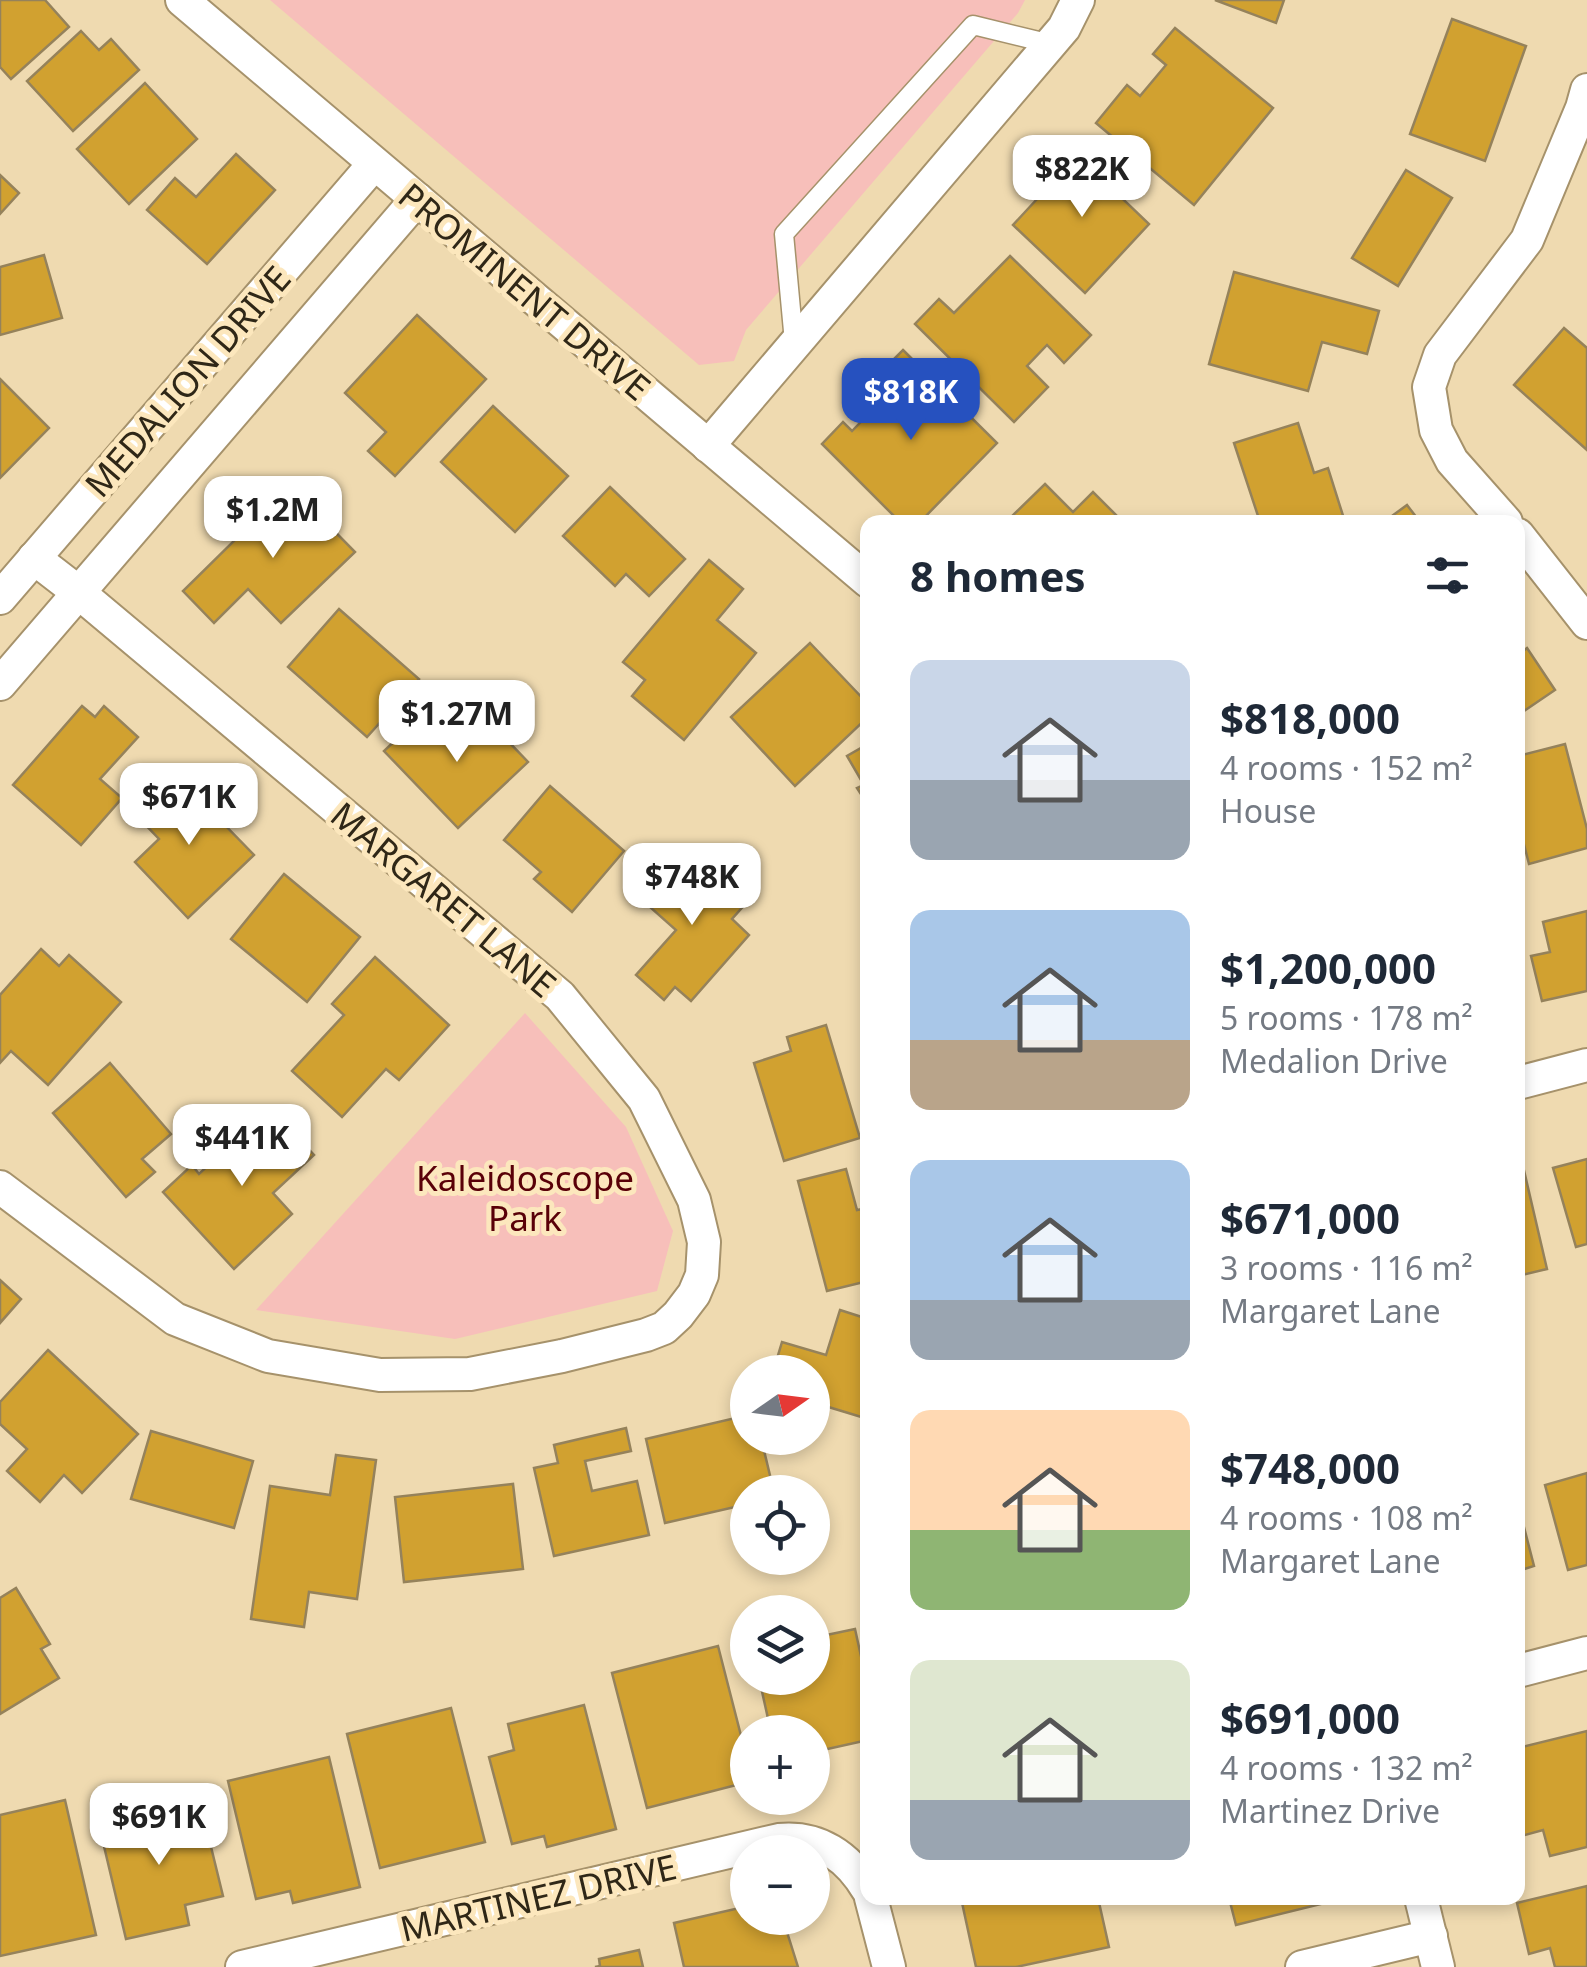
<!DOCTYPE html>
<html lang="en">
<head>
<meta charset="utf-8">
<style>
	:root { --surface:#fff; --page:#f6f6f7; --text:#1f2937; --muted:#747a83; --accent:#2651bf }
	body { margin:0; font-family:"Noto Sans",sans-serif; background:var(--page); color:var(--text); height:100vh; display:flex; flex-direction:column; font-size:38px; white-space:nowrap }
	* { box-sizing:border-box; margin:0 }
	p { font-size:32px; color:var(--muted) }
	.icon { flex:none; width:55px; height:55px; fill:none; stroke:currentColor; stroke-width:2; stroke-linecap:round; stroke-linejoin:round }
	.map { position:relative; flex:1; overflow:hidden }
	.sheet { position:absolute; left:860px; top:515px; width:665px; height:1390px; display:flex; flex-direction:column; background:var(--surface); border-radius:20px; box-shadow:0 5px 15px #0003 }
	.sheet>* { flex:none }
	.needle { width:65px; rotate:76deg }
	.fabs { position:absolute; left:730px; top:1355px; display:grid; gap:20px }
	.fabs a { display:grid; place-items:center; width:100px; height:100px; border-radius:50%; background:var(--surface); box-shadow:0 5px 15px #0003; font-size:50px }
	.price { position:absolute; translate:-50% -85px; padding:0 22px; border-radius:20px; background:#fff; color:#222; font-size:32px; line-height:65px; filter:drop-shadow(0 2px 5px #0008) }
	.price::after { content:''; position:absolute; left:50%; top:60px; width:30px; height:22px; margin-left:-15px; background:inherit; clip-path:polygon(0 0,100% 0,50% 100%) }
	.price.active { background:var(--accent); color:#fff }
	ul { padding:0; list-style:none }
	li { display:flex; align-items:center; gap:30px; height:250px; padding:0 50px }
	li span { display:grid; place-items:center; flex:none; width:280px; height:200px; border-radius:20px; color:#555 }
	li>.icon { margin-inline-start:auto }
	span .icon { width:120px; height:120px; fill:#fffc; stroke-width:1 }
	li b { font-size:42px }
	h2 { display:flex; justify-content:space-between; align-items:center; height:120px; padding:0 50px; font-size:42px }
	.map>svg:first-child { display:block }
	.green { fill:#f7bfba }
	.building { fill:#d1a130; stroke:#95825b; stroke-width:2.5 }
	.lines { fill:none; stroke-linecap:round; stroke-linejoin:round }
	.lane-casing { stroke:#a6926b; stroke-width:21 }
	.street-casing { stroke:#a6926b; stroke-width:36 }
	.lane { stroke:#fff; stroke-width:18 }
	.street { stroke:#fff; stroke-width:32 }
	.labels { text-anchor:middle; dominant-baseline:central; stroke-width:10; stroke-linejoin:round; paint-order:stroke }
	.street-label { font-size:35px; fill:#2f2717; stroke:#fce7bd }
	.park-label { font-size:35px; fill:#590008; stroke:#fce7bd }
</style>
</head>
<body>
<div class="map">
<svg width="1587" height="1967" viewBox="0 0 1587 1967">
	<rect width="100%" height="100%" fill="#efdab0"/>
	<g class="green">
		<path d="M270 0H1025L1018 13 746 330 734 361 699 365Z"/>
		<path d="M525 1013 626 1127 673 1231 657 1291 455 1339 256 1310Z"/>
	</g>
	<g class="building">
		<path d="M0 0H45L69 27 11 79 0 67Z"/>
		<path d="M1215 0H1284L1276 23Z"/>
		<path d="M1452 19 1526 46 1485 161 1410 134Z"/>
		<path d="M1175 28 1273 108 1194 205 1096 123 1127 85 1140 96 1166 65 1153 54Z"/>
		<path d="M81 31 99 50 111 39 139 70 73 131 27 81Z"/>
		<path d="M145 83 197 139 129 204 77 149Z"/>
		<path d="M1089 143 1117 170 1106 183 1149 224 1085 293 1013 225Z"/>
		<path d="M236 154 275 190 207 264 147 210 175 178 196 197Z"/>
		<path d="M1406 170 1452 198 1398 286 1352 258Z"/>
		<path d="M0 175 19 193 0 214Z"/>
		<path d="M44 255 62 318 0 335V267Z"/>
		<path d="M1010 256 1091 335 1064 363 1047 345 1027 366 1048 387 1014 422 915 324 939 299 954 313Z"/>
		<path d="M1234 272 1379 311 1367 354 1322 342 1308 391 1209 364Z"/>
		<path d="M417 315 486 379 395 476 368 451 386 432 345 393Z"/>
		<path d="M1564 328 1587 348V450L1514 385Z"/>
		<path d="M903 350 997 443 920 522H900L822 444 843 422 852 431 884 398 869 384Z"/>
		<path d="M0 379 49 428 0 478Z"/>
		<path d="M493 406 568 476 515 532 441 462Z"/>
		<path d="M1298 423 1314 473 1328 468 1345 522H1260L1234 443Z"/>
		<path d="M1045 484 1073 512 1093 492 1123 522H1006Z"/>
		<path d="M290 486 355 552 281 623 248 589 214 623 183 591Z"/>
		<path d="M610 487 685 559 649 596 626 574 615 586 563 536Z"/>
		<path d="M1407 505 1420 522 1385 521Z"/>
		<path d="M709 560 743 589 717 620 756 653 684 740 632 696 645 680 623 662Z"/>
		<path d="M339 609 419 679 367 737 288 667Z"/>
		<path d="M810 643 868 704V717L795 786 731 717Z"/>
		<path d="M1527 648 1555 690 1518 715V655Z"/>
		<path d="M82 706 95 717 104 706 138 737 100 779 122 798 81 845 13 785Z"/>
		<path d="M424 713 452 742 482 714 528 762 458 828 384 751Z"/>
		<path d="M868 744V805L857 788 864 785 847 756Z"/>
		<path d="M1565 744 1587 829V848L1529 864 1518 821V785L1523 784 1518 756Z"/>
		<path d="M178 777 254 855 188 918 135 862 159 839 137 816Z"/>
		<path d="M550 786 624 851 572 912 534 879 541 872 504 840Z"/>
		<path d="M687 849 747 902 732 919 749 935 691 1001 675 987 664 1000 636 975 676 930 642 900Z"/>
		<path d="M284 874 360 937 307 1002 231 939Z"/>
		<path d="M1587 911V991L1542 1001 1531 956 1550 952 1543 922Z"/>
		<path d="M41 949 59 966 69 955 121 1002 48 1085 11 1051 0 1063V995Z"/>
		<path d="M375 957 449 1025 399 1080 386 1069 342 1117 292 1071 344 1015 332 1004Z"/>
		<path d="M826 1025 860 1138 784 1161 754 1063 791 1051 787 1037Z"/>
		<path d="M110 1063 171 1134 142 1159 155 1172 126 1197 53 1113Z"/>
		<path d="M270 1108 314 1155 273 1193 292 1214 234 1269 163 1192 192 1165 199 1174Z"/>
		<path d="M1587 1159V1244L1576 1247 1553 1168Z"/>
		<path d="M1522 1162 1547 1269 1518 1276V1163Z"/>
		<path d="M846 1169 857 1210 868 1208V1281L827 1291 798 1181Z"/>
		<path d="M0 1280 21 1299 0 1323Z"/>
		<path d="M840 1310 868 1319V1419L812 1402V1372H773L782 1342 826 1355Z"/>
		<path d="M48 1350 138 1434 82 1493 64 1475 40 1502 7 1471 27 1449 0 1424V1402Z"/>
		<path d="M748 1415V1438H761L774 1492H748V1504L665 1523 646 1439Z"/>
		<path d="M626 1428 631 1451 585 1461 592 1491 637 1481 649 1535 554 1556 534 1468 558 1463 554 1445Z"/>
		<path d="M151 1431 253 1461 234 1528 131 1499Z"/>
		<path d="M336 1455 376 1460 357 1599 309 1592 304 1627 251 1619 270 1486 330 1495Z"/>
		<path d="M1587 1473V1565L1568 1570 1545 1485Z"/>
		<path d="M513 1484 523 1569 404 1582 395 1497Z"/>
		<path d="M1518 1504 1534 1566 1518 1571Z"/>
		<path d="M16 1588 50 1644 41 1649 59 1678 0 1714V1598Z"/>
		<path d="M855 1629 868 1688V1740L814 1752 812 1732H771L759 1678H812V1638Z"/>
		<path d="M718 1646 748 1763V1782L647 1808 612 1673Z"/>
		<path d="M584 1705 616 1829 547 1847 544 1836 512 1844 489 1757 514 1750 508 1724Z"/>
		<path d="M451 1708 485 1842 380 1868 347 1734Z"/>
		<path d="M1587 1731V1847L1550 1856 1543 1830 1518 1837V1748Z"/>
		<path d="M329 1757 360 1887 293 1903 290 1891 256 1899 228 1781Z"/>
		<path d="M65 1800 96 1935 0 1956V1815Z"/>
		<path d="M165 1805 168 1818 202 1810 223 1896 185 1905 189 1925 126 1939 98 1821Z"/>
		<path d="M1587 1886V1967H1555L1550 1948 1529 1954 1517 1903Z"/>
		<path d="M961 1898H1098L1109 1947 1016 1967H976Z"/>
		<path d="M1229 1898H1345L1236 1925Z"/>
		<path d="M748 1906V1918H791L794 1930 787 1932 798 1967H684L674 1923Z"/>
		<path d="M639 1950 643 1967H595L600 1966 599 1959Z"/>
	</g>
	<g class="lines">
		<g class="lane-casing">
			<path id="lane" d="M794 342 784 234 973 25 1051 44"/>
		</g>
		<g class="street-casing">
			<g id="street">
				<path d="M182 0 868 581"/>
				<path d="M708 446 1064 28 1078 0"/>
				<path d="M1506 522 1452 461 1436 430 1429 387 1440 355 1527 240 1582 108 1587 90"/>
				<path d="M1518 535 1587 623"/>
				<path d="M0 598 374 164"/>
				<path d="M0 684 417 199"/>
				<path d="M1518 1083 1587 1065"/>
				<path d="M0 1187 175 1319 268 1356 380 1375 470 1374 562 1356 646 1335 664 1328 678 1315 694 1294 702 1275 704 1242 694 1200 644 1099 560 996 78 592 34 558"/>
				<path d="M1518 1671 1587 1653"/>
				<path d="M871 1898 889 1967"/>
				<path d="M1421 1898 1438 1967"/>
				<path d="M242 1967 779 1840C818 1836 848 1856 868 1890"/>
				<path d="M1302 1967 1431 1936"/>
			</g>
		</g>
		<use href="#lane" class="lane"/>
		<use href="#street" class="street"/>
	</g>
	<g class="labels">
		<g class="street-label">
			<text transform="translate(525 291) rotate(40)">PROMINENT DRIVE</text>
			<text transform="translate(187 381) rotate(-49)">MEDALION DRIVE</text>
			<text transform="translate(444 899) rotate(40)">MARGARET LANE</text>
			<text transform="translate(538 1897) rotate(-13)">MARTINEZ DRIVE</text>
		</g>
		<g class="park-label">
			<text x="525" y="1177">Kaleidoscope<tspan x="525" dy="40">Park</tspan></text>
		</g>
	</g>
</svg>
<div class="fabs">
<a><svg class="needle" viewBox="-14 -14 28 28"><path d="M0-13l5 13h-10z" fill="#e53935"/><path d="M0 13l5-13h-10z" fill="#747a83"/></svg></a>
<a><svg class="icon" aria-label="locate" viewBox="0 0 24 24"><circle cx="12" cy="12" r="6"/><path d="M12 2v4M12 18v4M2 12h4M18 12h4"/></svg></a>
<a><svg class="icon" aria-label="layers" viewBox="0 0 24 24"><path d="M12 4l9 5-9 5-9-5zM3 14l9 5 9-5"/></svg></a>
<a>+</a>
<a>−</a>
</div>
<b class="price" style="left:1082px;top:220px">$822K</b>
<b class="price active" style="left:911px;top:443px">$818K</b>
<b class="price" style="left:273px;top:561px">$1.2M</b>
<b class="price" style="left:457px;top:765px">$1.27M</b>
<b class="price" style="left:189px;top:848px">$671K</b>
<b class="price" style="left:692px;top:928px">$748K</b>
<b class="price" style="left:242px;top:1189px">$441K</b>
<b class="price" style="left:159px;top:1868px">$691K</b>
<section class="sheet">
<h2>8 homes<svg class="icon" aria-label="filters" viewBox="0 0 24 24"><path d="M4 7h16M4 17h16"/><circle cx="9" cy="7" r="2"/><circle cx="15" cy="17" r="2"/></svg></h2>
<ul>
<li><span style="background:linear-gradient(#c9d6e8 60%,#9aa5b1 0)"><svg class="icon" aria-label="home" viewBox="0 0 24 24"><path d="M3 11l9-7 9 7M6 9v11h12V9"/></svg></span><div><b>$818,000</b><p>4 rooms · 152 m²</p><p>House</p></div></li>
<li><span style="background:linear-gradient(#a9c7e8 65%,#b9a48a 0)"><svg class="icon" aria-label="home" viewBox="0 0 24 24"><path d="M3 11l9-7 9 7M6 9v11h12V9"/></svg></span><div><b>$1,200,000</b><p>5 rooms · 178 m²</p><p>Medalion Drive</p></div></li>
<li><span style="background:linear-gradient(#a9c7e8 70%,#9aa5b1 0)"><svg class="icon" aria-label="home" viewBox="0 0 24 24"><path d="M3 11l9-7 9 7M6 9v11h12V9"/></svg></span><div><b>$671,000</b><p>3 rooms · 116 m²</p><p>Margaret Lane</p></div></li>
<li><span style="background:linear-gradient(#ffd9b3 60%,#8fb573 0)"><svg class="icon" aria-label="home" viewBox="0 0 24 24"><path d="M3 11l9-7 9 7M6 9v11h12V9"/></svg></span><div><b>$748,000</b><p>4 rooms · 108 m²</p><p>Margaret Lane</p></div></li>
<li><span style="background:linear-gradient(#dfe7d0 70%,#9aa5b1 0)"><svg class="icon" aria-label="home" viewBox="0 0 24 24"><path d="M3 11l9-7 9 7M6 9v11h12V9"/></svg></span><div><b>$691,000</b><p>4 rooms · 132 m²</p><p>Martinez Drive</p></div></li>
</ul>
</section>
</div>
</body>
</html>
